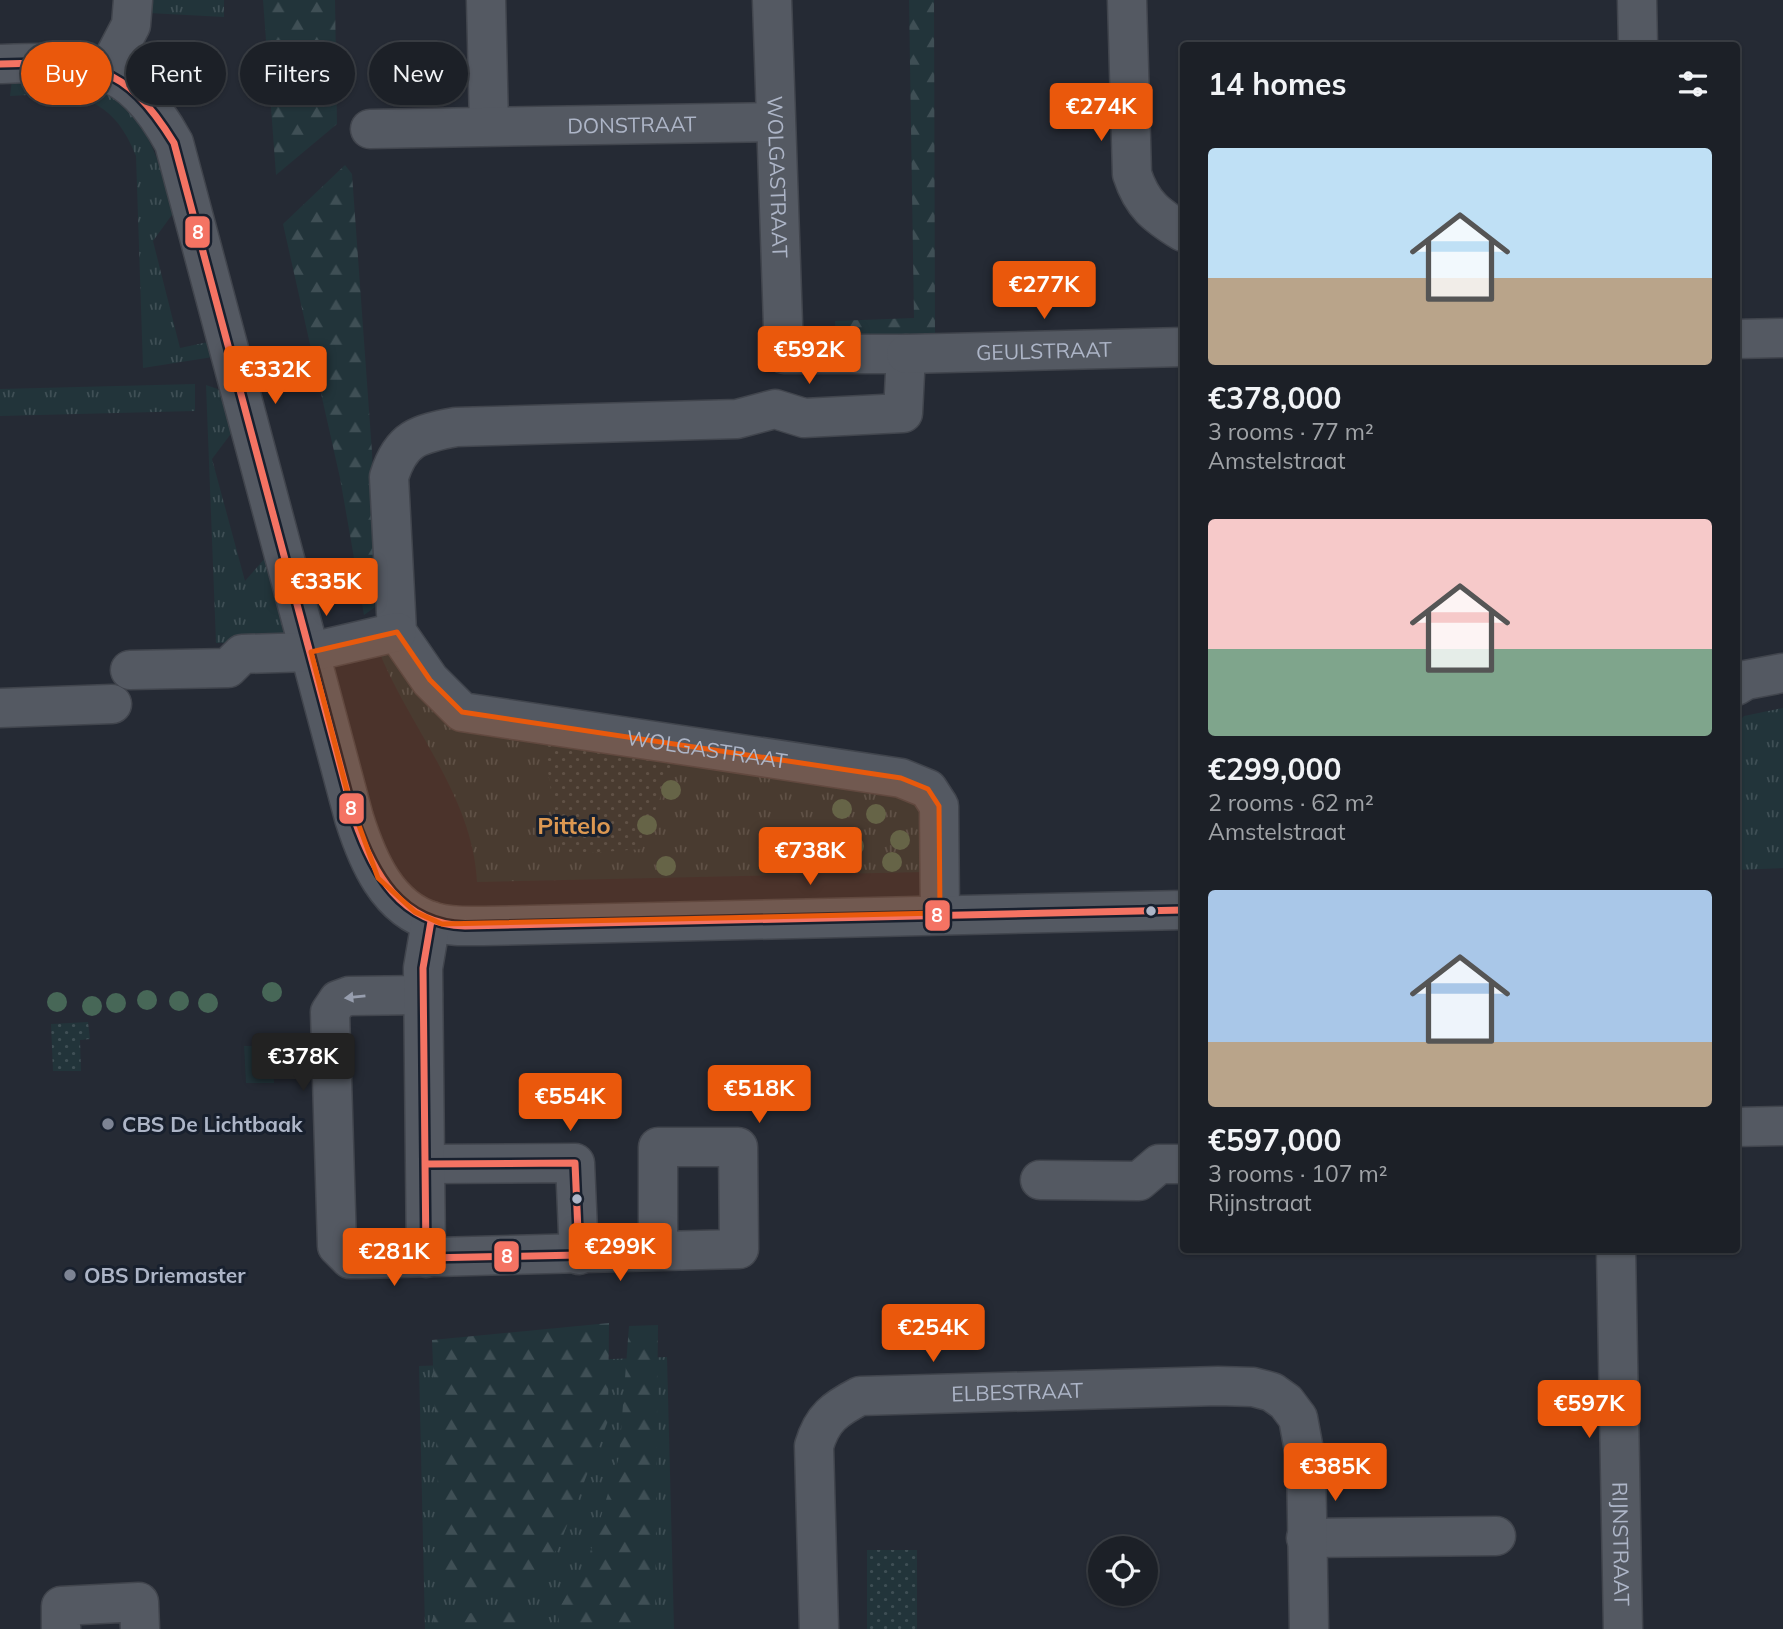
<!DOCTYPE html>
<html lang="en">
<head>
<meta charset="utf-8">
<style>
	:root { --surface:#1c2027; --page:#25282f; --text:#f1f3f6; --muted:#a0a3a7; --line:#3a3e44; --accent:#ea580c }
	body { margin:0; font-family:Mulish,sans-serif; background:var(--page); color:var(--text); height:100vh; display:flex; flex-direction:column; font-size:26px; white-space:nowrap }
	* { box-sizing:border-box; margin:0 }
	p { font-size:23px; color:var(--muted) }
	.icon { flex:none; width:38px; height:38px; fill:none; stroke:currentColor; stroke-width:2; stroke-linecap:round; stroke-linejoin:round }
	.map { position:relative; flex:1; overflow:hidden }
	.drawer { position:absolute; left:1180px; top:42px; width:560px; height:1211px; display:flex; flex-direction:column; background:var(--surface); border-radius:7px; box-shadow:0 2px 5px #0004,0 0 0 2px var(--line) }
	.drawer>* { flex:none }
	.top-card { position:absolute; left:21px; top:42px; width:665px; height:63px; display:flex; gap:14px }
	.fabs { position:absolute; left:1088px; top:1536px; display:grid; gap:14px }
	.fabs a { display:grid; place-items:center; width:70px; height:70px; border-radius:50%; background:var(--surface); box-shadow:0 2px 5px #0004,0 0 0 2px var(--line); font-size:35px }
	.price { position:absolute; translate:-50% -60px; padding:0 16px; border-radius:7px; background:var(--accent); color:#fff; font-size:23px; line-height:46px; filter:drop-shadow(0 2px 4px #0008) }
	.price::after { content:''; position:absolute; left:50%; top:42px; width:21px; height:16px; margin-left:-10px; background:inherit; clip-path:polygon(0 0,100% 0,50% 100%) }
	.price.on { background:#222; color:#fff }
	ul { padding:0; list-style:none }
	li { display:grid; align-content:center; gap:14px; height:371px; padding:0 28px }
	li span { display:grid; place-items:center; height:217px; border-radius:7px; color:#555 }
	li>.icon { margin-inline-start:auto }
	span .icon { width:126px; height:126px; fill:#fffc; stroke-width:1 }
	li b { font-size:30px }
	h2 { display:flex; justify-content:space-between; align-items:center; height:84px; padding:0 28px; font-size:30px }
	.chip { padding:0 24px; border-radius:32px; background:var(--surface); box-shadow:0 2px 5px #0004,0 0 0 2px var(--line); font-size:24px; line-height:63px }
	.chip.on { background:var(--accent); color:#fff }
	.map>svg:first-child { display:block }
	.grass { fill:url(#grass-tufts) }
	.forest { fill:url(#forest-firs) }
	.park { fill:url(#park-dots) }
	.pitch { fill:#22343a }
	.lines { fill:none; stroke-linecap:round; stroke-linejoin:round }
	.minor-casing { stroke:#41454d; stroke-width:41 }
	.minor { stroke:#545962; stroke-width:38 }
	.bus-1-casing { stroke:#18202e; stroke-width:12 }
	.bus-1 { stroke:#f47363; stroke-width:7 }
	.tree { fill:#476757 }
	.oneway { fill:#979eae }
	.marked { fill:#e8590c; fill-opacity:0.2; stroke:#e8590c; stroke-width:5; stroke-linejoin:round }
	.bus-dot { fill:#adb5c7; stroke:#18202e; stroke-width:2.5 }
	.poi-dot { fill:#7d8494; stroke:#18202e; stroke-width:2.5 }
	.labels { text-anchor:middle; dominant-baseline:central; stroke-width:6; stroke-linejoin:round; paint-order:stroke }
	.street-label { font-size:21px; fill:#adb5c7; stroke:#18202e }
	.poi-label { font-size:21px; font-weight:bold; fill:#adb5c7; stroke:#18202e; text-anchor:start }
	.quarter-label { font-size:24px; font-weight:bold; fill:#dc9852; stroke:#18202e }
	.line-badge { stroke:#18202e; stroke-width:2.5 }
	.badge-label { font-size:19px; text-anchor:middle; font-weight:bold; fill:#fff }
</style>
</head>
<body>
<div class="map">
<svg width="1783" height="1629" viewBox="0 0 1783 1629">
	<defs>
		<pattern id="grass-tufts" width="24" height="20" patternUnits="userSpaceOnUse" patternTransform="scale(1.75)"><rect width="24" height="20" fill="#22343a"/><path d="M3 7l-1-3M5 7V3M7 7l1-3M15 17l-1-3M17 17v-4M19 17l1-3" fill="none" stroke="#3f4f55"/></pattern>
		<pattern id="forest-firs" width="22" height="20" patternUnits="userSpaceOnUse" patternTransform="scale(1.75)"><rect width="22" height="20" fill="#22343a"/><path d="M5 1l3.5 6h-7zM16 11l3.5 6h-7z" fill="#3f4f55"/></pattern>
		<pattern id="park-dots" width="8" height="8" patternUnits="userSpaceOnUse" patternTransform="scale(1.75)"><rect width="8" height="8" fill="#22343a"/><path d="M2 2h.1M6 6h.1" fill="none" stroke="#3f4f55" stroke-width="1.8" stroke-linecap="round"/></pattern>
	</defs>
	<rect width="100%" height="100%" fill="#252a34"/>
	<g class="grass">
		<path d="M148 0H224V17L149 13Z"/>
		<path d="M12 80C35 81 65 78 87 84 145 101 159 162 174 212L153 241 180 348 208 342 213 357 143 368 136 156C110 91 72 93 10 96Z"/>
		<path d="M195 384V411L0 416V389Z"/>
		<path d="M206 385 221 390 233 431 212 459 245 581 266 557 286 642 216 643Z"/>
		<path d="M378 649 400 655 433 704 900 791 926 817 924 872 477 882C473 796 409 727 378 649Z"/>
		<path d="M1783 708V868L1736 870V724L1744 716Z"/>
		<path d="M667 1357 674 1629H425L419 1366Z"/>
	</g>
	<g class="forest">
		<path d="M263 0H335L337 124 276 175Z"/>
		<path d="M909 0H934L935 336 836 340 835 321 914 318Z"/>
		<path d="M345 165 352 174 372 452 378 605 364 615 340 478 283 224Z"/>
		<path d="M609 1323 608 1421 559 1546 529 1589 442 1592 432 1340Z"/>
		<path d="M658 1325 655 1629H558L560 1607 590 1553 619 1457 629 1326Z"/>
		<path d="M539 1610V1629H434L433 1615Z"/>
	</g>
	<g class="park">
		<path d="M543 739 675 756 642 849 561 855Z"/>
		<path d="M88 1022 90 1039 80 1040 81 1071H53L51 1024Z"/>
		<rect x="867" y="1550" width="50" height="79"/>
	</g>
	<path class="pitch" d="M244 1046H273L274 1083H246Z"/>
	<g class="lines">
		<g class="minor-casing">
			<g id="minor">
				<path d="M486 0 489 125"/>
				<path id="s1" d="M772 0 784 354H906L903 413 804 418 775 409 737 419 456 427C418 434 401 438 389 477L397 632 430 680 462 712 901 778 928 789 939 806 940 913"/>
				<path d="M1127 0 1132 174C1142 205 1156 215 1183 232"/>
				<path d="M1637 0 1638 46"/>
				<path d="M0 64C88 61 128 59 174 143L354 818C367 859 387 909 434 922 450 927 467 926 483 926L1183 910"/>
				<path d="M107 71 131 25 133 0"/>
				<path id="s2" d="M370 129 775 122"/>
				<path d="M1736 339 1783 338"/>
				<path id="s3" d="M906 354 1183 347"/>
				<path d="M130 670 228 668 242 654 311 652 397 632"/>
				<path d="M1736 686 1746 680 1783 673"/>
				<path d="M0 708 112 704"/>
				<path d="M423 995 349 996 338 1000 330 1012 337 1246 350 1259H361L739 1249 738 1147H658V1250"/>
				<path d="M1736 1127 1783 1126"/>
				<path d="M426 1164 575 1163 579 1255"/>
				<path d="M1040 1180 1139 1181 1159 1164H1183"/>
				<path id="s4" d="M1616 1250 1623 1629"/>
				<path d="M426 1258 423 968 431 921"/>
				<path d="M1306 1538 1496 1536"/>
				<path d="M61 1629V1606L139 1602 140 1629"/>
				<path id="s5" d="M819 1629 814 1446C822 1418 835 1409 860 1396L1218 1386 1253 1387 1272 1392 1286 1402 1298 1418 1306 1461 1309 1629"/>
			</g>
		</g>
		<use href="#minor" class="minor"/>
		<g class="bus-1-casing">
			<g id="bus-1">
				<path d="M0 64C90 61 124 62 174 143L354 818C373 873 400 924 465 926L1183 910"/>
				<path d="M426 1164 575 1163 579 1255 426 1258 423 968 431 921"/>
			</g>
		</g>
		<use href="#bus-1" class="bus-1"/>
	</g>
	<g class="tree">
		<circle cx="671" cy="790" r="10"/>
		<circle cx="842" cy="809" r="10"/>
		<circle cx="876" cy="814" r="10"/>
		<circle cx="647" cy="825" r="10"/>
		<circle cx="900" cy="840" r="10"/>
		<circle cx="854" cy="846" r="10"/>
		<circle cx="892" cy="862" r="10"/>
		<circle cx="666" cy="866" r="10"/>
		<circle cx="272" cy="992" r="10"/>
		<circle cx="147" cy="1000" r="10"/>
		<circle cx="179" cy="1001" r="10"/>
		<circle cx="57" cy="1002" r="10"/>
		<circle cx="116" cy="1003" r="10"/>
		<circle cx="208" cy="1003" r="10"/>
		<circle cx="92" cy="1006" r="10"/>
	</g>
	<defs><path id="oneway-solid" d="M-6-.8H1V-3.2L6.5 0L1 3.2V.8H-6Z" transform="scale(1.75)"/></defs>
	<use class="oneway" href="#oneway-solid" transform="translate(355 997) rotate(174)"/>
	<path class="marked" d="M397 632 430 680 462 712 901 778 928 789 939 806 940 913 442 924 415 912 378 878 348 795 311 652Z"/>
	<g class="bus-dot">
		<circle cx="1151" cy="911" r="6"/>
		<circle cx="577" cy="1199" r="6"/>
	</g>
	<g class="poi-dot">
		<circle cx="108" cy="1124" r="7"/>
		<circle cx="70" cy="1275" r="7"/>
	</g>
	<g class="labels">
		<g class="street-label">
			<text stroke="none"><textPath href="#s2" startOffset="262">DONSTRAAT</textPath></text>
			<text stroke="none"><textPath href="#s1" startOffset="177">WOLGASTRAAT</textPath></text>
			<text stroke="none"><textPath href="#s3" startOffset="138">GEULSTRAAT</textPath></text>
			<text stroke="none"><textPath href="#s1" startOffset="1582">WOLGASTRAAT</textPath></text>
			<text stroke="none"><textPath href="#s5" startOffset="411">ELBESTRAAT</textPath></text>
			<text stroke="none"><textPath href="#s4" startOffset="294">RIJNSTRAAT</textPath></text>
		</g>
		<g class="poi-label">
			<text x="122" y="1124">CBS De Lichtbaak</text>
			<text x="84" y="1275">OBS Driemaster</text>
		</g>
		<g class="quarter-label">
			<text x="574" y="825">Pittelo</text>
		</g>
	</g>
	<g class="line-badge">
		<rect x="184" y="215" width="27" height="34" rx="7" fill="#f47363"/>
		<rect x="338" y="792" width="27" height="33" rx="7" fill="#f47363"/>
		<rect x="924" y="899" width="27" height="33" rx="7" fill="#f47363"/>
		<rect x="493" y="1240" width="27" height="33" rx="7" fill="#f47363"/>
	</g>
	<g class="badge-label">
		<text x="198" y="239">8</text>
		<text x="351" y="815">8</text>
		<text x="937" y="922">8</text>
		<text x="507" y="1263">8</text>
	</g>
</svg>
<div class="fabs">
<a><svg class="icon" aria-label="locate" viewBox="0 0 24 24"><circle cx="12" cy="12" r="6"/><path d="M12 2v4M12 18v4M2 12h4M18 12h4"/></svg></a>
</div>
<b class="price" style="left:1101px;top:143px">€274K</b>
<b class="price" style="left:1044px;top:321px">€277K</b>
<b class="price" style="left:809px;top:386px">€592K</b>
<b class="price" style="left:275px;top:406px">€332K</b>
<b class="price" style="left:326px;top:618px">€335K</b>
<b class="price" style="left:810px;top:887px">€738K</b>
<b class="price on" style="left:303px;top:1093px">€378K</b>
<b class="price" style="left:759px;top:1125px">€518K</b>
<b class="price" style="left:570px;top:1133px">€554K</b>
<b class="price" style="left:620px;top:1283px">€299K</b>
<b class="price" style="left:394px;top:1288px">€281K</b>
<b class="price" style="left:933px;top:1364px">€254K</b>
<b class="price" style="left:1589px;top:1440px">€597K</b>
<b class="price" style="left:1335px;top:1503px">€385K</b>
<div class="top-card">
<a class="chip on">Buy</a>
<a class="chip">Rent</a>
<a class="chip">Filters</a>
<a class="chip">New</a>
</div>
<section class="drawer">
<h2>14 homes<svg class="icon" aria-label="filters" viewBox="0 0 24 24"><path d="M4 7h16M4 17h16"/><circle cx="9" cy="7" r="2"/><circle cx="15" cy="17" r="2"/></svg></h2>
<ul>
<li><span style="background:linear-gradient(#bfe0f5 60%,#b9a48a 0)"><svg class="icon" aria-label="home" viewBox="0 0 24 24"><path d="M3 11l9-7 9 7M6 9v11h12V9"/></svg></span><div><b>€378,000</b><p>3 rooms · 77 m²</p><p>Amstelstraat</p></div></li>
<li><span style="background:linear-gradient(#f6c9c9 60%,#7fa58c 0)"><svg class="icon" aria-label="home" viewBox="0 0 24 24"><path d="M3 11l9-7 9 7M6 9v11h12V9"/></svg></span><div><b>€299,000</b><p>2 rooms · 62 m²</p><p>Amstelstraat</p></div></li>
<li><span style="background:linear-gradient(#a9c7e8 70%,#b9a48a 0)"><svg class="icon" aria-label="home" viewBox="0 0 24 24"><path d="M3 11l9-7 9 7M6 9v11h12V9"/></svg></span><div><b>€597,000</b><p>3 rooms · 107 m²</p><p>Rijnstraat</p></div></li>
</ul>
</section>
</div>
</body>
</html>
